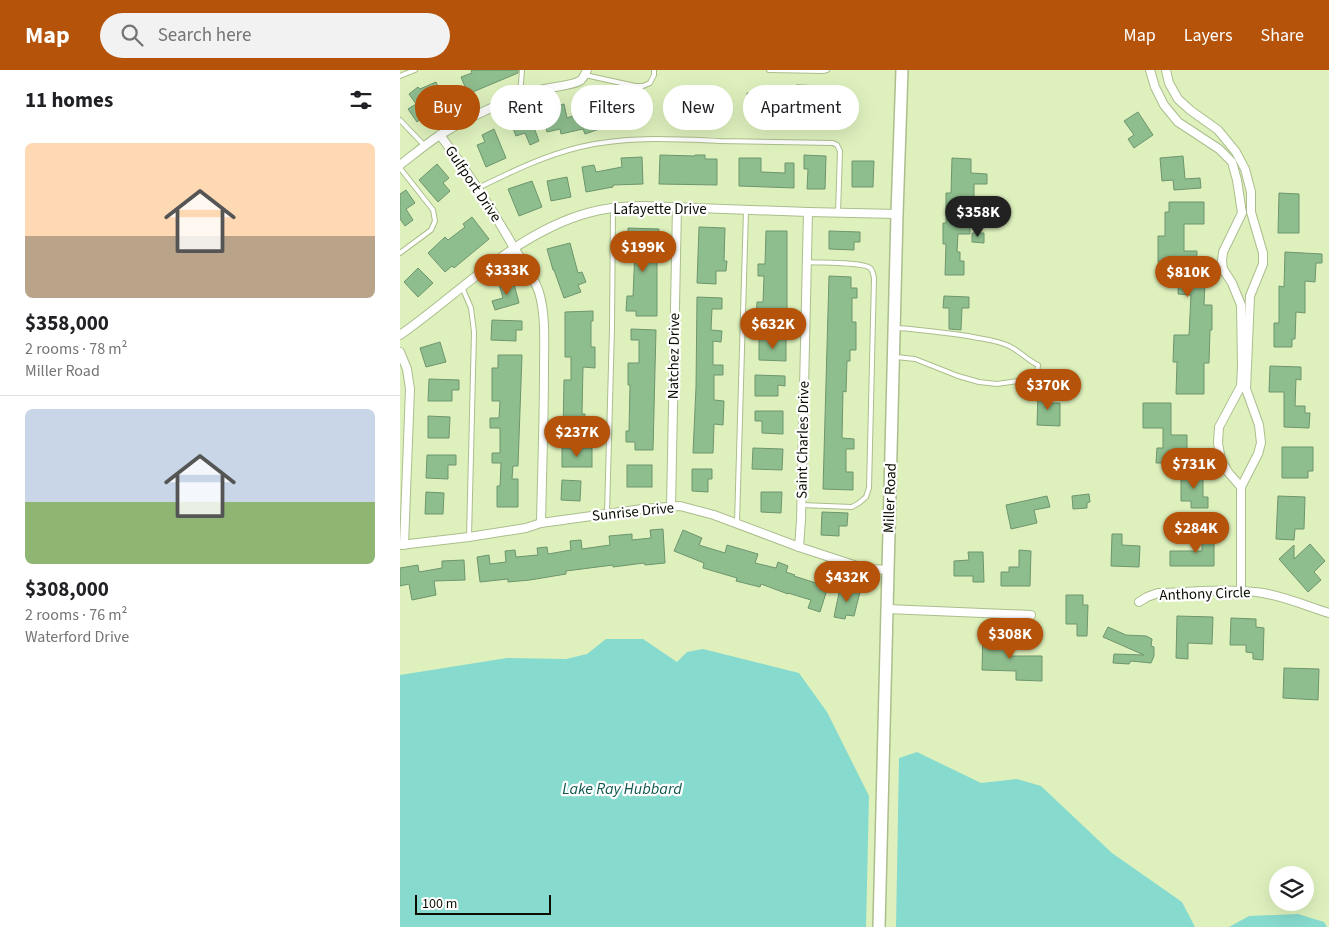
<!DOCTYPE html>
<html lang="en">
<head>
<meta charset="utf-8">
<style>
	:root { --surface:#fff; --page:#f2f2f2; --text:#202124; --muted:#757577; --line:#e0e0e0; --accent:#b45309 }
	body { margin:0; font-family:"Source Sans 3",sans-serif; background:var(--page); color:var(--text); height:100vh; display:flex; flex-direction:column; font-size:19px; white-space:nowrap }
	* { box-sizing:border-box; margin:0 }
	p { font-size:16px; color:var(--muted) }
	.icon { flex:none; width:28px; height:28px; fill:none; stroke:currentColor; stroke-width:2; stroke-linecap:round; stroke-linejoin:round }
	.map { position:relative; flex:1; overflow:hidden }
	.side { display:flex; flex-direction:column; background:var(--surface); width:400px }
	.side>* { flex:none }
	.banner { position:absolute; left:15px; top:15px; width:475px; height:45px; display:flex; gap:10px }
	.tools { position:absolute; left:869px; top:796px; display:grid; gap:10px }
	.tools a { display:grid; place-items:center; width:45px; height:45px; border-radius:50%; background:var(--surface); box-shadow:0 5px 20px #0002; font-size:25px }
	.scale { position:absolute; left:15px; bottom:12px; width:136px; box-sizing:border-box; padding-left:5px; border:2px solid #090e01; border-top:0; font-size:14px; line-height:18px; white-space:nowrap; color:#090e01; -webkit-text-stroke:4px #fff; paint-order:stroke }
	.price { position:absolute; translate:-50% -42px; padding:0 11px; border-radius:18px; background:var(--accent); color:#fff; font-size:16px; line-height:32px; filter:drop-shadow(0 1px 2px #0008) }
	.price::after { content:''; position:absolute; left:50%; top:30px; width:15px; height:11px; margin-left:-8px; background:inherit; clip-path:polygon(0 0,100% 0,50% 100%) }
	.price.on { background:#222; color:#fff }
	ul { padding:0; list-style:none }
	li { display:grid; align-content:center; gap:10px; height:265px; padding:0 25px }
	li+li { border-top:1px solid var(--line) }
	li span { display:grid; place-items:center; height:155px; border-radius:8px; color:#555 }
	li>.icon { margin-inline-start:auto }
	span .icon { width:90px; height:90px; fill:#fffc; stroke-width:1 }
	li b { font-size:21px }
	h2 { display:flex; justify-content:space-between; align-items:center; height:60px; padding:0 25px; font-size:21px }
	.pill { padding:0 18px; border-radius:22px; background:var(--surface); box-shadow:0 5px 20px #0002; font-size:18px; line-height:45px }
	.pill.on { background:var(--accent); color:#fff }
	header { display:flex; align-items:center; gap:30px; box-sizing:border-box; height:70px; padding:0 25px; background:var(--accent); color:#fff }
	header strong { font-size:24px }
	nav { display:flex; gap:28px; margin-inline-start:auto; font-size:18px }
	.search { width:350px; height:45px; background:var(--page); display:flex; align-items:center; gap:12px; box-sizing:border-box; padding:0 18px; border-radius:28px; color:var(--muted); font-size:19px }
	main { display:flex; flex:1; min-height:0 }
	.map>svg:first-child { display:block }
	.water { fill:#87dace }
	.building { fill:#8ebd8e; stroke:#6e956e }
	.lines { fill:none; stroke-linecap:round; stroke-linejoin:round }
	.lane-casing { stroke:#abbe8c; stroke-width:6 }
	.street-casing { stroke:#abbe8c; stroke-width:10 }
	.secondary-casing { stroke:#abbe8c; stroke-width:14 }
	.lane { stroke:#fff; stroke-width:4 }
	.street { stroke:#fff; stroke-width:8 }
	.secondary { stroke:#fff; stroke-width:11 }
	.labels { text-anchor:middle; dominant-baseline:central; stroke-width:4.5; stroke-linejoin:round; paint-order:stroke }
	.street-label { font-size:15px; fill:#090e01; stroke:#fff }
	.water-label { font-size:16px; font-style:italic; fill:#0e574f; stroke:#fff }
</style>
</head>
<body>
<header>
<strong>Map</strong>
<div class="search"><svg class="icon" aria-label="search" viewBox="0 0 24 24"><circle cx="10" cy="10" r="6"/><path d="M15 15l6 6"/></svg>Search here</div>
<nav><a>Map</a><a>Layers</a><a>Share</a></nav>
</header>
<main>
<section class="side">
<h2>11 homes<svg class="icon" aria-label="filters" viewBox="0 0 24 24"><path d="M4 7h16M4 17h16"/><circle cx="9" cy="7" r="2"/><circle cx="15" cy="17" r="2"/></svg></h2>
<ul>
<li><span style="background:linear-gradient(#ffd9b3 60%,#b9a48a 0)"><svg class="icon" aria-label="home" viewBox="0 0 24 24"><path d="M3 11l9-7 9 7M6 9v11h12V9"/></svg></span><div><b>$358,000</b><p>2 rooms · 78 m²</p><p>Miller Road</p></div></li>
<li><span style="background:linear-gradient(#c9d6e8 60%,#8fb573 0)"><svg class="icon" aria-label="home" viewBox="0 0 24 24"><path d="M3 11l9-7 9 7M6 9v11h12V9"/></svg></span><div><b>$308,000</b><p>2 rooms · 76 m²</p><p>Waterford Drive</p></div></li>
</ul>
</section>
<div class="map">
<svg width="929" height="857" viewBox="0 0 929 857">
	<rect width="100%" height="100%" fill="#def1bd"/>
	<g class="water">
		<path d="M206 569H243L277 592 287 582 303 579 399 603 427 642 469 726 466 857H0V605L107 588 166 589 187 584Z"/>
		<path d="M517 682 581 713 617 709 641 716 712 783 782 832 795 857H496L499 688Z"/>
		<path d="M898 844 924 852 927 857H829L849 846Z"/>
	</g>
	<g class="building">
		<path d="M71 0H118V3L68 24 61 7 72 3Z"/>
		<path d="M36 12 40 21 49 17 54 30 37 38 17 52 8 39 16 34 9 24 18 17 20 19Z"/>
		<path d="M396 15 426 16 425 50 347 47V23L381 24V17L396 18Z"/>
		<path d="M223 18 239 40 232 45 230 43 218 52 204 32Z"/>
		<path d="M164 34 167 48 197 37 205 57 185 64 183 59 161 64 160 59 147 62 142 40Z"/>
		<path d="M738 42 753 65 734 78 728 69 734 65 724 51Z"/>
		<path d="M129 44 139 71 130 75 125 63 116 66 110 51Z"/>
		<path d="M94 59 106 88 86 97 77 75 85 72 82 65Z"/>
		<path d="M260 85 295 86V85H305V89H317V115L259 114Z"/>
		<path d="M404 85 426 86 425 119H407L408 99H404Z"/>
		<path d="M783 86 785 109 800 108 801 118 774 120 773 110 762 111 760 88Z"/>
		<path d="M242 87 243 114 213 115V117L186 122 182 97 194 95 196 102 222 97 221 88Z"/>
		<path d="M339 88H361V102L385 103V93H394V118L339 116Z"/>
		<path d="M552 88 571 89V103L587 104V114H574V136H568L567 153H570V164H558L557 182H560V191H564V205H545L546 174H543V153H546V123H551Z"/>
		<path d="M452 91H474L473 117H452Z"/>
		<path d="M37 94 49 108 43 113 50 121 38 132 19 110Z"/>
		<path d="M167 107 171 127 151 131 147 111Z"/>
		<path d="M132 111 142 137 119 146 108 119Z"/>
		<path d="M6 120 15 133 6 139 13 150 5 156 0 149V124Z"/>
		<path d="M879 123 899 124V163H878Z"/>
		<path d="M769 132H804V154H784V181H797L796 212 805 213 804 235H812V260H810L809 293H804V324H776L777 292H773L774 265H789L791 225 778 224 779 192H758V166H765V142H769Z"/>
		<path d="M72 147 89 169 54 198 52 196 45 202 28 183 45 167 48 170 65 157 63 154Z"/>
		<path d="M299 157 325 158 324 191H327L326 201H316V214L297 213Z"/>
		<path d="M228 158 259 159 258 169H252V192H257V246H236V241H226L227 226H233L235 179H228Z"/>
		<path d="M366 161H387V243H380V253H356L357 232H363L364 206H358V194H365Z"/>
		<path d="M429 161 460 162V172H454V180L429 179Z"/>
		<path d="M572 163H584V173L572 172Z"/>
		<path d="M170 173 178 203 182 202 186 212 178 215 181 222 164 228 154 200H153L147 179Z"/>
		<path d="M885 182 922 184V193H916L915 212 905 211V243L896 242 895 269H892V277H874V253H879V216L884 217Z"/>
		<path d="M18 198 33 213 18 227 4 212Z"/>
		<path d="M429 206 451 207V218H457V228H452V252H456V280H450V291H447L446 322 443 321 442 368 454 369V379H446V402H453V420L423 419Z"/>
		<path d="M113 210 119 233 95 240 92 231 103 228 99 214Z"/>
		<path d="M544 226 569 227V238H562L561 260 549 259V238H543Z"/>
		<path d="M297 227 322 228V239H312L311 260 322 261 321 272 313 271V295H323V305H314V330L324 331 323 355 314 354 313 383H293L296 317Z"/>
		<path d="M193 241V251H191V277H195V298L183 297 182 344H185L184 364H163L164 310H171V287H165V242Z"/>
		<path d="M92 250 122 251V260H116V271L91 270Z"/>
		<path d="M231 259 256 260 253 380H235V372H226V361H229L230 315H228V293H239V270H231Z"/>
		<path d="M359 269H386V291L359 290Z"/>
		<path d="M40 272 46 292 26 297 20 278Z"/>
		<path d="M98 285H122L118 396H113L112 409H118V437H97V416H100L101 393H92V383H100V358H90V348H99L100 331H92V298H98Z"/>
		<path d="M870 296 901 297V310L896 309 895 336H905V343H910L909 358 884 357V322H869Z"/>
		<path d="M355 305 385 306V316L378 315V326H355Z"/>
		<path d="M29 309 59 310V320H52V331H28Z"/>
		<path d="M638 323H650V333H660V356L637 355Z"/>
		<path d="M743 333H771V365H787V381H791V393H756L757 378H763V358H743Z"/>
		<path d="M355 341H383V364L362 363V351H355Z"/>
		<path d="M28 346 50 347 49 368H28Z"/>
		<path d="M882 377H913V401H908V408H882Z"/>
		<rect x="162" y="378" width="30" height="19"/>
		<path d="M353 378 383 379 382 400 352 399Z"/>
		<path d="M27 385H56V395H48V409L26 408Z"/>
		<rect x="227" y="395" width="25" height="22"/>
		<path d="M292 399H312V409H308V422L292 421Z"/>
		<path d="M789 400H803V427H808V438H791V431H781V409H789Z"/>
		<path d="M162 410 181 411 180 431 161 430Z"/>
		<path d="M26 422 44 423 43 444H25Z"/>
		<path d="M361 422H382L381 443 361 442Z"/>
		<path d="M689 424 690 432 687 433V438L673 439 672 426Z"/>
		<path d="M647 426 650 437 634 440 637 453 611 459 606 435Z"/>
		<path d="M878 426 905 427 904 459H895L894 470 876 469Z"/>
		<path d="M422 442 448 443 447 456H439V466L421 465Z"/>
		<path d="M263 459 265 493 245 495 244 493 213 497V495L166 501V504L130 510 108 512V509L80 512 77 487 89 485 90 494 106 492 105 481 115 480 116 487 138 485 137 478 147 477 148 484 171 480 170 471 181 470 182 479 210 475 209 466 232 464V470L251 468 250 460Z"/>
		<path d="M283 460 302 468 299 475 325 483 327 475 358 484 355 493 376 498 378 492 388 496 386 502 395 505 394 506 416 513 418 506 430 510 420 542 408 538 411 530 388 523V524L361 514 360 517 336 511 337 508 303 498 304 493 274 481Z"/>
		<path d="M802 463H814V496H770V481H802Z"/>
		<path d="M712 464H722V475L740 476 739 497 711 496Z"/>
		<path d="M910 474 925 491 914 502 921 510 908 522 879 489 894 475V489Z"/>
		<path d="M619 480 631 481 630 516H601V502H609V497H619Z"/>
		<path d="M568 482H583L584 512H573V506H554V491L569 490Z"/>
		<path d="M64 490 65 510 34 511 36 525 12 530 9 514 0 516V498L18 495 19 502 42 498V491Z"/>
		<path d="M440 518 460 522 454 546 446 545 445 549 434 547Z"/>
		<path d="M666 525H683V535H688L687 566H677V554H666Z"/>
		<path d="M777 546 813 547 812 574 788 573V589L776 588Z"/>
		<path d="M831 548 856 549V557L864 558 863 590 853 589V583L846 582V575H830Z"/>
		<path d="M708 557 726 565 746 566 752 569 751 576 754 577V586L751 593 731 591 729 594 713 593 714 584 744 585 703 567Z"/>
		<path d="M583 561 593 562V572H609L608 586H642V611L616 610V601L582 600Z"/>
		<path d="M884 598 919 599 918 630 883 628Z"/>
	</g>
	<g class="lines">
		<g class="lane-casing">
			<g id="lane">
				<path d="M369 0 423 1 427 0"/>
				<path d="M185 5 235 16H243L250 13 254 5V0"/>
				<path d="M0 6 15 0"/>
				<path d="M120 26 122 0"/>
				<path d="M0 50 24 75"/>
				<path d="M0 98 33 140 35 151 31 160 0 183"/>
				<path d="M78 118C111 102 143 86 180 77 225 66 273 69 319 71 357 72 395 72 433 73L437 75 440 81 438 143"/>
				<path d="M62 217 71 238 74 262 69 467"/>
				<path d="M495 258C520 259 543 263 568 266 581 269 597 270 609 276 620 281 627 290 638 295L637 303 631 307 618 311 597 314 579 312 558 306 515 289 496 287"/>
				<path d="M401 435 452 437 459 433 466 427 469 418 474 208C473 205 473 200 470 198 464 192 418 193 407 192"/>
				<path d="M207 444 212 258 213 138"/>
				<path d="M337 453 346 140"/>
			</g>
		</g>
		<g class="street-casing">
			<g id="street">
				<path d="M750 0 755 17 764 35 778 52 819 79 832 92 837 110 842 143 823 182 822 191 823 199 832 213 841 235 842 296 841 316 819 357 818 373 821 390 828 402 841 417"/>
				<path d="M766 0 769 13 778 29 790 40 818 60 836 82 845 99 851 122V142L863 183V194L850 226 846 319 859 355 861 373 858 384 841 417V521"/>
				<path d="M40 65C67 101 91 137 113 176 122 191 133 205 139 222 146 246 144 273 144 298 144 350 142 402 141 453"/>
				<path d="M0 95C13 85 26 74 40 65 69 47 104 31 137 21 147 17 174 16 181 10 184 7 185 4 187 0"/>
				<path d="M0 265C63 221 122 156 200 140 215 137 230 136 245 136L408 142 497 144"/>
				<path d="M0 282 7 299 10 319 4 475"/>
				<path d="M271 436 277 137"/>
				<path d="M0 475 69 467 126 458 141 453 242 439 280 436 314 445 399 477 460 497 472 499 488 500"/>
				<path d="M399 477 401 450 408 142"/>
				<path d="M739 532 747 527 758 523C793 522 829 518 863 523 885 527 907 536 929 543"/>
				<path d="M487 539 631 545"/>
			</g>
		</g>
		<g class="secondary-casing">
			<path id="secondary" d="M479 857 497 144 502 0"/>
		</g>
		<use href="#lane" class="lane"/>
		<use href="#street" class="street"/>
		<use href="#secondary" class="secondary"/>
	</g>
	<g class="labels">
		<g class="street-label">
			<text transform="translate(73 114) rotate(56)">Gulfport Drive</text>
			<text x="260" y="139">Lafayette Drive</text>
			<text transform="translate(274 286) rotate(-89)">Natchez Drive</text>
			<text transform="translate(403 370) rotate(-89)">Saint Charles Drive</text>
			<text transform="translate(490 428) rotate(-88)">Miller Road</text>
			<text transform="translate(233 442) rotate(-6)">Sunrise Drive</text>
			<text transform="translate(805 524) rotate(-2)">Anthony Circle</text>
		</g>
		<g class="water-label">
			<text x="222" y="719">Lake Ray Hubbard</text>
		</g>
	</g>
</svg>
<div class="tools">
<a><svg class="icon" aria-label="layers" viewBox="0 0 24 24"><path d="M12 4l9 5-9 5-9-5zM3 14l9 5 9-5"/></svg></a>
</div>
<div class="scale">100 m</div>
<b class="price on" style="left:578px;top:168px">$358K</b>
<b class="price" style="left:243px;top:203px">$199K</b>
<b class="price" style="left:107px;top:226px">$333K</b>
<b class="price" style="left:788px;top:228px">$810K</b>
<b class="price" style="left:373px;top:280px">$632K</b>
<b class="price" style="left:648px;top:341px">$370K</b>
<b class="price" style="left:177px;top:388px">$237K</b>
<b class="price" style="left:794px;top:420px">$731K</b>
<b class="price" style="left:796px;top:484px">$284K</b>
<b class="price" style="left:447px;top:533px">$432K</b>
<b class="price" style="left:610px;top:590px">$308K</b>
<div class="banner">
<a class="pill on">Buy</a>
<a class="pill">Rent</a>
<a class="pill">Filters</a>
<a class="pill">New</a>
<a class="pill">Apartment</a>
</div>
</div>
</main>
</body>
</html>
